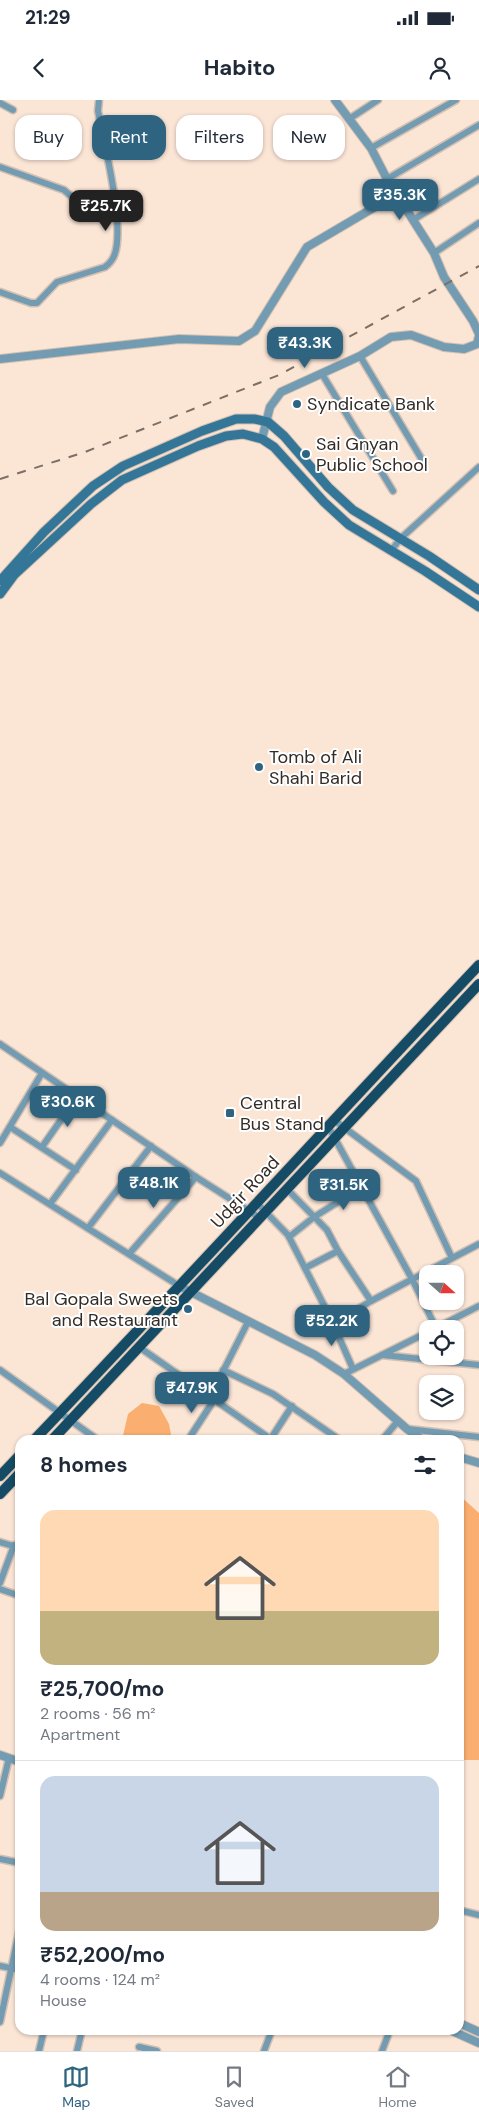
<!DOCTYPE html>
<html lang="en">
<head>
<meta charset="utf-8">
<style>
	:root { --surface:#fff; --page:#f6f6f7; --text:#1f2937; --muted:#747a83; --line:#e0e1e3; --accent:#2f6480 }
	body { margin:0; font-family:"DM Sans",sans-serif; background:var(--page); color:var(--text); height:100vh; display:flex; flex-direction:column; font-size:19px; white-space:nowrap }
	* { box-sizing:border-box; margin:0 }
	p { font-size:16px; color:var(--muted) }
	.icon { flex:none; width:28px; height:28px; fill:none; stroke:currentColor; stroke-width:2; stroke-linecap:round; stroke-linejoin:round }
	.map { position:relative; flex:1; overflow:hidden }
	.side { position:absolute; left:15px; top:1335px; width:449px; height:600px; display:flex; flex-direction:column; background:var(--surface); border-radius:15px; box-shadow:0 1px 4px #0004 }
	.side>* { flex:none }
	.guide { position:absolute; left:15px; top:15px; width:450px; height:45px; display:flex; gap:10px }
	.needle { width:32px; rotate:111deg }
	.buttons { position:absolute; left:419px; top:1165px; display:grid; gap:10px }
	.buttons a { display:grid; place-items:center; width:45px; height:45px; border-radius:10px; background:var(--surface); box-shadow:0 1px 4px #0004; font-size:25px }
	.price { position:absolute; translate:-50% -42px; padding:0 11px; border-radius:10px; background:var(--accent); color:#fff; font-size:16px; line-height:32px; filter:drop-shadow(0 1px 2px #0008) }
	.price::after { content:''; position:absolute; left:50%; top:30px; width:15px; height:11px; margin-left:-8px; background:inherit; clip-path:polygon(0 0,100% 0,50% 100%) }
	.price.current { background:#222; color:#fff }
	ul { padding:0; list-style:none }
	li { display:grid; align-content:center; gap:10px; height:265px; padding:0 25px }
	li+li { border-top:1px solid var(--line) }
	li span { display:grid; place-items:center; height:155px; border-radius:15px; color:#555 }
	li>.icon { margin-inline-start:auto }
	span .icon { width:90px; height:90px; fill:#fffc; stroke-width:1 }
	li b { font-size:21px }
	h2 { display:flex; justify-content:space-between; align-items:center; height:60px; padding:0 25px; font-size:21px }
	.pill { padding:0 18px; border-radius:15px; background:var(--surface); box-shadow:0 1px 4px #0004; font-size:18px; line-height:45px }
	.pill.current { background:var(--accent); color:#fff }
	.status { display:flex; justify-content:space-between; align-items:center; height:35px; padding:0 25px; background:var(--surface); direction:ltr }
	.status svg { height:14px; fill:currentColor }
	header { display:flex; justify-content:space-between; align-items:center; height:65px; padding:0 25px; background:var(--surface); font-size:22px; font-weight:700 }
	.tabs { display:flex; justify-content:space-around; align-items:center; height:70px; border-top:1px solid var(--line); background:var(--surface); font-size:14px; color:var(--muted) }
	.tabs a { display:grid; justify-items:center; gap:2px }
	.tabs .current { color:var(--accent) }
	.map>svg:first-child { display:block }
	.green { fill:#faae6f }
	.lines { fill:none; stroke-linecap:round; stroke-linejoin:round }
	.minor-casing { stroke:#d3c0b2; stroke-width:9 }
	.tertiary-casing { stroke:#d3c0b2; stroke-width:10 }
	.secondary-casing { stroke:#d3c0b2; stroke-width:11 }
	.trunk-casing { stroke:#d3c0b2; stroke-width:12 }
	.minor { stroke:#739cb3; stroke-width:6 }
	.tertiary { stroke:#739cb3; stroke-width:8 }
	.secondary { stroke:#337697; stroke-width:9 }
	.trunk { stroke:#154b64; stroke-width:10 }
	.rail { stroke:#7c6f65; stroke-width:2; stroke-dasharray:9 9; stroke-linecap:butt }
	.poi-dot { fill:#2f6480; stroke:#fff; stroke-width:2 }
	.labels { text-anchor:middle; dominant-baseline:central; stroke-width:4; stroke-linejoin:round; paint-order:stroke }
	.poi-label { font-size:18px; fill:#332b25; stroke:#fff; text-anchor:start }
	.street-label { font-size:18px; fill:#332b25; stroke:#fff }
</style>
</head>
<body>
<div class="status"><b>21:29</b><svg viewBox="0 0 49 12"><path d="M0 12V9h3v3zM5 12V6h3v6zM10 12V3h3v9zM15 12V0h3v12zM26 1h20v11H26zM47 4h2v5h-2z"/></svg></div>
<header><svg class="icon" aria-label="back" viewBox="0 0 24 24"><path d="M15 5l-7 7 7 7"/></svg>Habito<svg class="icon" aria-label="person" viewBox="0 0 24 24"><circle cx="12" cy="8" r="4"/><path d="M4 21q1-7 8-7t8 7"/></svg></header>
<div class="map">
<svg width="479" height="1951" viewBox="0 0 479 1951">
	<rect width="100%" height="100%" fill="#fbe5d5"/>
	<g class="green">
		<path d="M142 1303 159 1306 169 1324 172 1340H122L128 1314Z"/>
		<path d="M459 1395 479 1413V1660H459Z"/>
	</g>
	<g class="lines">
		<g class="minor-casing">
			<g id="minor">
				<path d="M0 3 13 10"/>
				<path d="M349 19 378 0"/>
				<path d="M371 48 456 0"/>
				<path d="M0 67 64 90 86 109 117 119"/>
				<path d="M387 79 479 25"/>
				<path d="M413 120 479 79"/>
				<path d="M434 153 479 123"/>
				<path d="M0 192 31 203H37L57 182 105 167C109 164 112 161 114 156 126 128 104 43 98 11L99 0"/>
				<path d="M360 256 424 363"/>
				<path d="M322 274 393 391"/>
				<path d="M391 451 400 439 479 367"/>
				<path d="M0 944 196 1077 260 1118"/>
				<path d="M334 1020 416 1081 452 1158"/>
				<path d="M328 1026 412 1179 436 1228"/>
				<path d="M10 1027 76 1070"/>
				<path d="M0 1043 42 973"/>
				<path d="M42 1047 77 997"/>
				<path d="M0 1073 181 1187"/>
				<path d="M287 1089 327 1130 338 1151 371 1201 479 1144"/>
				<path d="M257 1103 288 1135 330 1217 353 1269"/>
				<path d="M50 1104 112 1020"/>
				<path d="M88 1128 151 1046"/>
				<path d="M289 1137 314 1117 362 1087"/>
				<path d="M129 1154 196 1077"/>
				<path d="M305 1168 338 1151"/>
				<path d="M330 1217 336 1219H341L371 1201"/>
				<path d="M434 1229 479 1206"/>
				<path d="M139 1247 272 1340"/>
				<path d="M382 1255 479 1265"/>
				<path d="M0 1270 98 1340"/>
				<path d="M223 1270 273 1294 340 1340"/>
				<path d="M344 1274 428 1232"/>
				<path d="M210 1297 248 1222"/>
				<path d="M408 1329 479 1337"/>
				<path d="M188 1340 214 1300"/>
				<path d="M270 1340 292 1306"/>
				<path d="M382 1340 398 1321"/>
				<path d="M0 1442 20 1448"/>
				<path d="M0 1483 14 1445"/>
				<path d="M0 1489 20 1496"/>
				<path d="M0 1696 9 1658"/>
				<path d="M0 1759 20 1763"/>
				<path d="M459 1810 479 1815"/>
				<path d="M0 1866 20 1870"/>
				<path d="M0 1922 20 1827"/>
				<path d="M139 1947 157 1951"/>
				<path d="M39 1951 44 1930"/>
				<path d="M77 1951 82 1930"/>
				<path d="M264 1951 272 1930"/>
				<path d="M382 1951 390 1930"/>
			</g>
		</g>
		<g class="tertiary-casing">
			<g id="tertiary">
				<path d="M335 0 371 48 387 79 434 153 444 177 473 221 479 234"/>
				<path d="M0 259 179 239 239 241 255 231 307 147 397 94"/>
				<path d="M262 339 270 307 281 292 360 256 391 237 411 235 444 247 464 249 477 244 479 236"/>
				<path d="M181 1187 315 1255 344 1274 407 1329 423 1340"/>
				<path d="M459 1357 479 1363"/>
				<path d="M0 1655 20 1662"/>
				<path d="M459 1923 479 1932"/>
				<path d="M450 1930 479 1943"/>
			</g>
		</g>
		<g class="secondary-casing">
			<g id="secondary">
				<path d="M0 481 44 432 93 386 123 366 202 331 236 319H254L268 322 284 336 328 387 353 410 429 456 479 490"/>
				<path d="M0 494 14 475 91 404 122 380 198 346 226 336 243 334 262 339 274 347 324 402 349 425 425 471 479 507"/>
			</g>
		</g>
		<g class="trunk-casing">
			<g id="trunk">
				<path d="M34 1340C184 1183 330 1023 479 865"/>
				<path d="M52 1340 479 884"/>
				<path d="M0 1376 20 1355"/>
				<path d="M0 1394 20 1373"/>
			</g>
		</g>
		<use href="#minor" class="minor"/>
		<use href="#tertiary" class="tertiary"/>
		<use href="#secondary" class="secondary"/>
		<use href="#trunk" class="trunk"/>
		<path class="rail" d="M0 379 85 352 279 275 479 166"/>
	</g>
	<g class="poi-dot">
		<circle cx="297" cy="304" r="5"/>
		<circle cx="306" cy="354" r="5"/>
		<circle cx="259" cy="667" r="5"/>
		<rect x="225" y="1008" width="10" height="10" rx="2.5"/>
		<circle cx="188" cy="1209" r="5"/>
	</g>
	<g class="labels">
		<g class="poi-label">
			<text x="307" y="304">Syndicate Bank</text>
			<text x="316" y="344">Sai Gnyan<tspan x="316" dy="21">Public School</tspan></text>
			<text x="269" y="657">Tomb of Ali<tspan x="269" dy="21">Shahi Barid</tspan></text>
			<text x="240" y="1003">Central<tspan x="240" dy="21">Bus Stand</tspan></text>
			<text x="178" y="1199" text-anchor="end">Bal Gopala Sweets<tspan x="178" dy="21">and Restaurant</tspan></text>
		</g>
		<g class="street-label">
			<text transform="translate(245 1092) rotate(-47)">Udgir Road</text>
		</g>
	</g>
</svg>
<div class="buttons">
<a><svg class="needle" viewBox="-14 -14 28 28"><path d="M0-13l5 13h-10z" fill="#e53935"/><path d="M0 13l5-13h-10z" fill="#747a83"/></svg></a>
<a><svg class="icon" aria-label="locate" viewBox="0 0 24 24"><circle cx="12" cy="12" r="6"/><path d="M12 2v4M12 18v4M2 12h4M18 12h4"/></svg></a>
<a><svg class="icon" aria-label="layers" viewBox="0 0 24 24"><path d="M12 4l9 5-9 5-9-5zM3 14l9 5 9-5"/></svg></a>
</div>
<b class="price" style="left:400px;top:121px">₹35.3K</b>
<b class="price current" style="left:106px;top:132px">₹25.7K</b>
<b class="price" style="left:305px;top:269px">₹43.3K</b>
<b class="price" style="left:68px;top:1028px">₹30.6K</b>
<b class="price" style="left:154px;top:1109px">₹48.1K</b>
<b class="price" style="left:344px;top:1111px">₹31.5K</b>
<b class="price" style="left:332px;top:1247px">₹52.2K</b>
<b class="price" style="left:192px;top:1314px">₹47.9K</b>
<div class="guide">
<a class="pill">Buy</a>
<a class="pill current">Rent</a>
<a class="pill">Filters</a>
<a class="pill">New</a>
</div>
<section class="side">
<h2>8 homes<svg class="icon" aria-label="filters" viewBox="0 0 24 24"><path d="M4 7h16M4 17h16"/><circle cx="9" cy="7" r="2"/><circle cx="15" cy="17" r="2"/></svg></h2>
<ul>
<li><span style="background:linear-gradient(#ffd9b3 65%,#c2b280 0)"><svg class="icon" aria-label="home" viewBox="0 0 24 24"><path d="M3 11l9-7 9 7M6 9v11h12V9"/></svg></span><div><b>₹25,700/mo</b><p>2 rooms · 56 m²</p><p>Apartment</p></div></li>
<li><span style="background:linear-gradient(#c9d6e8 75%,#b9a48a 0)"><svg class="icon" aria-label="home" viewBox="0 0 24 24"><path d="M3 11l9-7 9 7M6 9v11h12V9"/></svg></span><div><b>₹52,200/mo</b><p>4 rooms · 124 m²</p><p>House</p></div></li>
</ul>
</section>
</div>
<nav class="tabs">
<a class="current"><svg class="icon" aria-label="map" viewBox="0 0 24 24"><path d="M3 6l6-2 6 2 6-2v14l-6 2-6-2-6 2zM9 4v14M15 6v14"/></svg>Map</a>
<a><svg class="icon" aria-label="saved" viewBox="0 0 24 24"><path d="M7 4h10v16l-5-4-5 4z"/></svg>Saved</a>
<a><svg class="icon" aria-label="home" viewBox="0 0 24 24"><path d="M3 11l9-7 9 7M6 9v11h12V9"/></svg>Home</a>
</nav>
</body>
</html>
